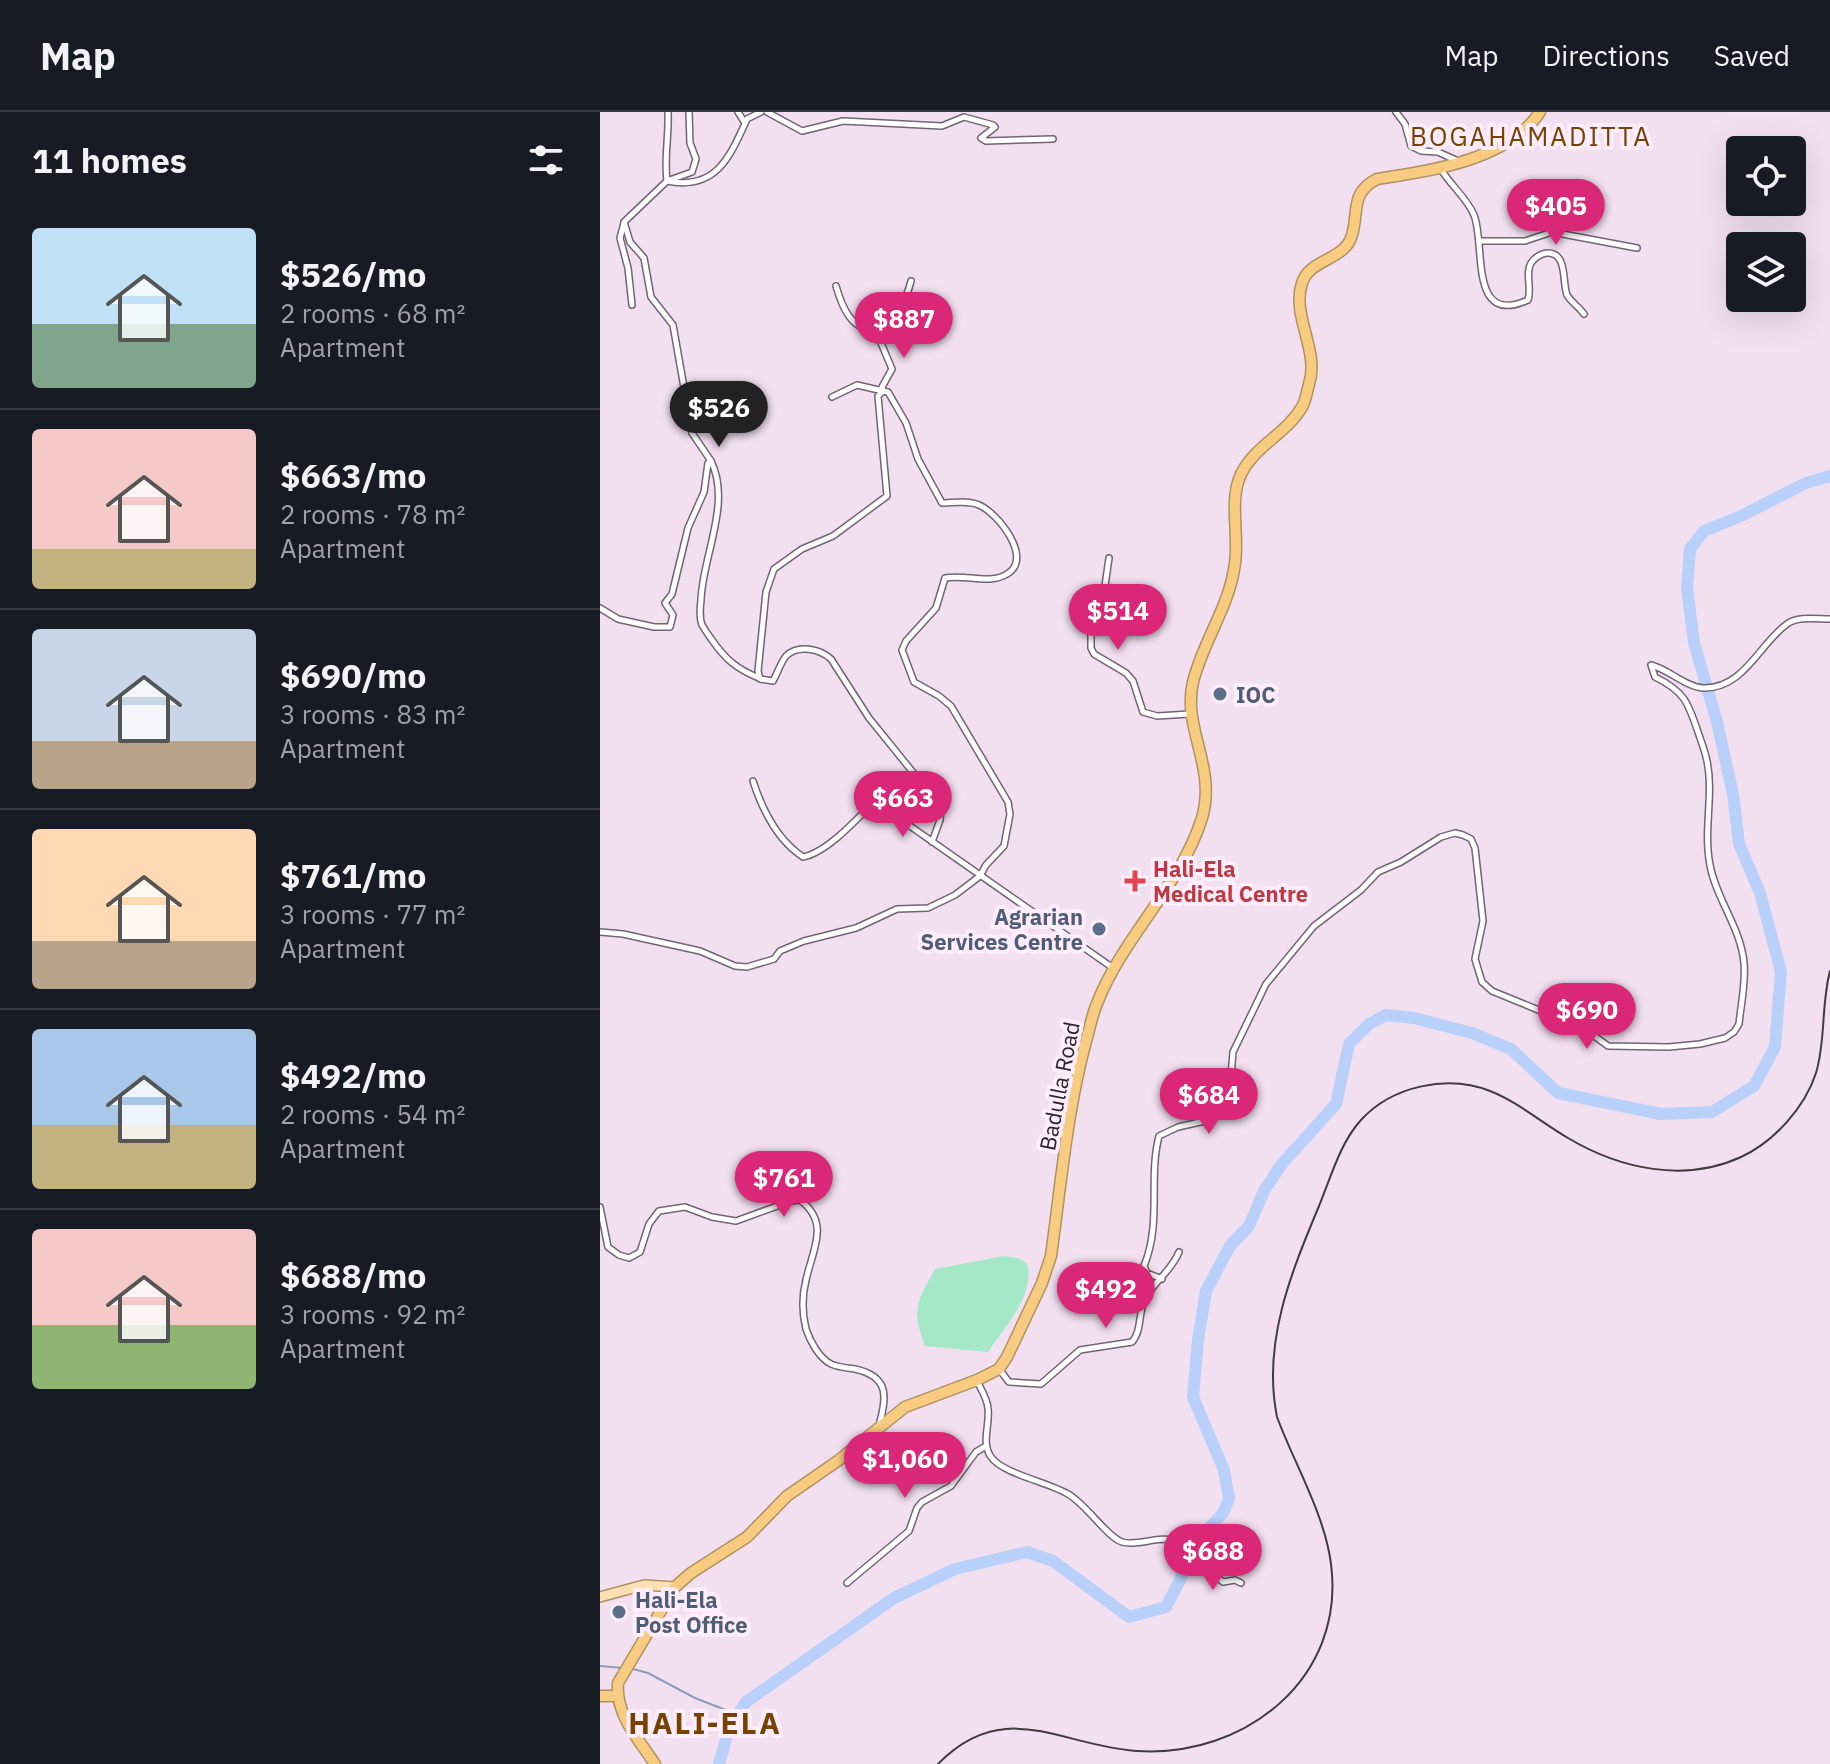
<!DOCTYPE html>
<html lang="en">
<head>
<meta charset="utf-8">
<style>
	:root { --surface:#171b24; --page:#20242c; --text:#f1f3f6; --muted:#9ea1a6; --line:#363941; --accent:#db2777 }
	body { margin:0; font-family:"IBM Plex Sans",sans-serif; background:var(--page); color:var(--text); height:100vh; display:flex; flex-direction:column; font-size:30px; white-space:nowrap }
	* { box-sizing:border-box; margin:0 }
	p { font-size:26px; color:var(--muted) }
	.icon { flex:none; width:44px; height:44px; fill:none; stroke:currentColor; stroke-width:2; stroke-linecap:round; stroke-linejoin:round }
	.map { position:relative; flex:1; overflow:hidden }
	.details { display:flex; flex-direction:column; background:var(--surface); width:600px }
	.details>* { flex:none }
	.fabs { position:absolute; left:1126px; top:24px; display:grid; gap:16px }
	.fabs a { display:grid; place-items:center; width:80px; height:80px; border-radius:8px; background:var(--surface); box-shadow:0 8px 32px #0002; font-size:40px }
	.price { position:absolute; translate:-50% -68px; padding:0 18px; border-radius:28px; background:var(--accent); color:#fff; font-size:26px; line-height:52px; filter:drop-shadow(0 2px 4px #0008) }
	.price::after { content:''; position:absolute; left:50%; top:48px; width:24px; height:18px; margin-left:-12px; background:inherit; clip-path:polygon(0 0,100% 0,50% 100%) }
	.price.on { background:#222; color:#fff }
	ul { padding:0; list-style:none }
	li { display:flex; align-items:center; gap:24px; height:200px; padding:0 32px }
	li+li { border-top:2px solid var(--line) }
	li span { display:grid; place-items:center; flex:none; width:224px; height:160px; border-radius:8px; color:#555 }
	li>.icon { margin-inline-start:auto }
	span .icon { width:96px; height:96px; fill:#fffc; stroke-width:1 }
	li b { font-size:34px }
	h2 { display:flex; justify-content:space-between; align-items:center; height:96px; padding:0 32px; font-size:34px }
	header { display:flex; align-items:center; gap:48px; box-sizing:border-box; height:112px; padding:0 40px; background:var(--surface); border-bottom:2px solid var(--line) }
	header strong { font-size:38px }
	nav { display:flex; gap:44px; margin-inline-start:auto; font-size:28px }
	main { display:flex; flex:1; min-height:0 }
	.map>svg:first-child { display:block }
	.green { fill:#a4e8c8 }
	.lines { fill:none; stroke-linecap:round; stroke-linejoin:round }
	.stream { stroke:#8d9cbc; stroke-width:2 }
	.river { stroke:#b8d0fa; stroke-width:12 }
	.street-casing { stroke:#736473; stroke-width:8 }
	.primary-casing { stroke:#af9162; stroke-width:12 }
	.highway-casing { stroke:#af9162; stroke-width:13 }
	.street { stroke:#fff; stroke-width:5 }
	.primary { stroke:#fae0b3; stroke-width:9 }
	.highway { stroke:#f7cc80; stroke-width:10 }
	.rail { stroke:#423a42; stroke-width:2 }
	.service-dot { fill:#5c6f8a; stroke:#ffedfe; stroke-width:3 }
	.health-dot { fill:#e0444e; stroke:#ffedfe; stroke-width:3 }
	.labels { text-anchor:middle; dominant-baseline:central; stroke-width:8; stroke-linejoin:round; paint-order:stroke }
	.service-label { font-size:22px; font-weight:bold; fill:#4e5e75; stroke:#ffedfe; text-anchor:start }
	.health-label { font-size:22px; font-weight:bold; fill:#be3a42; stroke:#ffedfe; text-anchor:start }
	.street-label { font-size:22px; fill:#2a232a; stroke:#ffedfe }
	.quarter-label { font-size:26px; letter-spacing:2px; fill:#774200; stroke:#ffedfe }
	.district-label { font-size:30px; font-weight:bold; letter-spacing:2px; fill:#774200; stroke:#ffedfe }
</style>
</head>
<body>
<header>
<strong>Map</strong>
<nav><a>Map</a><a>Directions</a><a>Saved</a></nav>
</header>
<main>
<section class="details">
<h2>11 homes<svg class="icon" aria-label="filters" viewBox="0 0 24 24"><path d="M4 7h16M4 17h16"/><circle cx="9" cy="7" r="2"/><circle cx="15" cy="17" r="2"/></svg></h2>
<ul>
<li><span style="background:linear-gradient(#bfe0f5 60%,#7fa58c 0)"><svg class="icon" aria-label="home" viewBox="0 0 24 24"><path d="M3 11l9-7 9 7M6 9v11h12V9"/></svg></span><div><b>$526/mo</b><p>2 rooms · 68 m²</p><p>Apartment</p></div></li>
<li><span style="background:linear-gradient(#f6c9c9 75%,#c2b280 0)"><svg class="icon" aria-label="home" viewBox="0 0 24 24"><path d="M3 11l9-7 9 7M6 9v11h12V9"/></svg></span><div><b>$663/mo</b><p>2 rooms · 78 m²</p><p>Apartment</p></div></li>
<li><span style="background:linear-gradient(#c9d6e8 70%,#b9a48a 0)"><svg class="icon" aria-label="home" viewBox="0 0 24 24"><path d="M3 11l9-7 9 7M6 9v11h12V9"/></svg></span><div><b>$690/mo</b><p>3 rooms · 83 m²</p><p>Apartment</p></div></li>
<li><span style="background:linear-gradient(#ffd9b3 70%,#b9a48a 0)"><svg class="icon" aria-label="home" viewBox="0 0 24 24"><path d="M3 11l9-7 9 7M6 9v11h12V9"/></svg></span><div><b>$761/mo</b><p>3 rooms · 77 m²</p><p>Apartment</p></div></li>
<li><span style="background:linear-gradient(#a9c7e8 60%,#c2b280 0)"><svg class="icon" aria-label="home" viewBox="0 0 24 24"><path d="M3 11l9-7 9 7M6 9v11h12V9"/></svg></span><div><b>$492/mo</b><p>2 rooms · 54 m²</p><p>Apartment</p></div></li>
<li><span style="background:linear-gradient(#f6c9c9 60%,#8fb573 0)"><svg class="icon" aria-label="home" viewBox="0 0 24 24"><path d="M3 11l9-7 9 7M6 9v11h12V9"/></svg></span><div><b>$688/mo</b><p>3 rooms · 92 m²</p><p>Apartment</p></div></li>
</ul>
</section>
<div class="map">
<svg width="1230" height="1652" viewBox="0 0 1230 1652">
	<rect width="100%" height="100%" fill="#f2e0f1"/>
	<path class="green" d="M404 1144 417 1146 427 1151C435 1185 405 1214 388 1240L325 1234C311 1196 317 1190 335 1157Z"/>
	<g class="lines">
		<g class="stream">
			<path d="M0 1554 23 1556"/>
			<path d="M33 1557 48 1561 95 1586 136 1602"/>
		</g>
		<path class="river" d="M119 1652 129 1617 146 1590 294 1486 355 1457 427 1440 453 1449 529 1505 566 1495 603 1423 623 1401 629 1387 624 1358 593 1285 598 1228 606 1179 630 1134 649 1114 664 1079 681 1053 736 992 749 932 769 912 786 903 814 906 872 921 911 937 958 981 1061 1002 1112 1000 1154 974 1175 935 1181 860 1160 781 1139 732 1133 682 1117 610 1094 531 1087 476 1090 437 1104 419 1141 404 1206 371 1230 364"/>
		<g class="street-casing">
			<g id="street">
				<path d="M68 0C69 24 64 46 67 69L92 60 96 47 90 31 89 0"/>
				<path d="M138 0 145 11"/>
				<path d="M167 0 202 19 243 9 342 14 364 5 393 13 395 15 381 26 386 29 453 27"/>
				<path d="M796 0 805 12 811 34 821 39 838 40 858 49"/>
				<path d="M841 57C850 73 867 86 874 103 886 133 868 215 928 188 932 177 925 161 931 151 934 146 942 141 947 141 968 140 962 171 967 183 971 190 979 195 984 202"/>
				<path d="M24 111 20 126 28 156 32 193"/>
				<path d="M879 129H925L952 120 1037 136"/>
				<path d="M236 174C242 195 251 218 276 219"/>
				<path d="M232 285 257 273 283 279 282 275 292 257 276 219C293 207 306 190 311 169"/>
				<path d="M111 349 92 321 73 213 51 185 44 146 30 130 24 110 67 69C116 79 130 45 147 7L161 0"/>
				<path d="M509 446 505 474 491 521V536L494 542 526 561 533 569 543 600 557 604 590 602"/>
				<path d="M0 496 18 507 54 515H70L73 503 65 491 72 482 88 416 104 380 108 351 111 349C132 391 102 446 101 488 100 496 99 505 102 513 105 518 109 524 112 528 126 548 137 557 159 566"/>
				<path d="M153 669C162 697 177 728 203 745 230 740 265 698 285 679H289L301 704 310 714 513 856"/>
				<path d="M0 820 23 822 100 839 135 854 147 855 174 847 180 839 204 829 256 816 297 797 328 796 355 783 380 764 386 753 404 734 410 702 408 690 351 594 339 584 314 570 302 538 306 529 336 496 345 466C365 462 390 473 407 462 434 447 398 401 379 393 368 388 353 391 342 391L318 347 306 311 288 280 283 279 278 284 287 384 233 424 202 437 174 457 166 480 158 559 160 567 173 569C177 562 181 550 186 544 198 532 220 537 231 547L269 606 341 695 340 708 332 730"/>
				<path d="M0 1095 8 1135 19 1143 29 1146 40 1140 49 1112 59 1099 85 1095 112 1105 136 1109 191 1089 200 1088C231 1111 212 1139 206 1168 202 1184 202 1201 206 1217 210 1229 219 1246 231 1252 237 1255 248 1256 255 1257 291 1265 286 1286 279 1314"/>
				<path d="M562 1167 547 1161 544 1154C562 1110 548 1067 559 1024L578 1015 609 1008 631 964 633 940 666 872 714 814 761 778 778 760 801 750 841 725 855 721 863 723 871 727 875 736 883 809 875 847 882 870 892 879 985 917 1008 934 1069 935 1100 932 1125 926 1134 920 1139 912C1141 892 1146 870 1144 851 1141 816 1116 787 1110 753 1103 718 1114 683 1107 649 1105 639 1101 629 1098 620 1088 590 1084 579 1055 565L1051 553C1068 557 1086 575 1103 576 1144 577 1159 532 1187 512 1198 504 1216 507 1230 507"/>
				<path d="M399 1257 409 1270 441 1272 480 1238 532 1230C542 1219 538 1201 545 1187 554 1169 571 1160 579 1140"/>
				<path d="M377 1269C381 1277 388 1288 388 1297 390 1313 381 1331 391 1345 403 1362 448 1370 468 1382 486 1392 507 1425 522 1430 539 1435 560 1422 577 1430 595 1438 608 1458 623 1470L635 1468 641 1471"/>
				<path d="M247 1471 309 1419 317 1396 322 1390 351 1374 376 1340 386 1334"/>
			</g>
		</g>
		<g class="primary-casing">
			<path id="primary" d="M0 1485 44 1473 75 1475"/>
		</g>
		<g class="highway-casing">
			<g id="highway">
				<path d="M0 1584H17"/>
				<path d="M55 1652C39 1628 15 1602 18 1571L75 1475 91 1461 147 1425 187 1384 239 1348 305 1295 377 1268 399 1257 407 1245 442 1171 451 1144C461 1072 467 999 486 929 490 916 492 902 498 889 524 824 581 773 602 706 617 655 582 616 593 570 603 529 630 494 635 451 639 424 630 392 639 367 650 336 686 323 702 295 706 288 707 279 709 272 720 239 691 204 702 171 710 146 745 149 752 123 759 99 750 81 777 67 830 59 908 48 940 0"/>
			</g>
		</g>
		<use href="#street" class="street"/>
		<use href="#primary" class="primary"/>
		<use href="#highway" class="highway"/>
		<path class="rail" d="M338 1652C404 1584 461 1634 537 1639 645 1646 746 1566 731 1452 725 1403 694 1351 677 1305 662 1231 691 1161 719 1094 731 1065 740 1031 761 1008 792 974 848 962 890 979 918 990 942 1011 968 1026 1020 1057 1085 1071 1141 1045 1174 1030 1205 995 1216 961 1226 928 1221 892 1230 859"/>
	</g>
	<g class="service-dot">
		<circle cx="620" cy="582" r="8"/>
		<circle cx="499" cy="817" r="8"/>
		<circle cx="19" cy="1500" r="8"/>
	</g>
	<path class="health-dot" d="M531 757h8v8h8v8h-8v8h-8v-8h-8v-8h8z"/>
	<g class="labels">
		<g class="service-label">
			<text x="636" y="582">IOC</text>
			<text x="483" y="804" text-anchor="end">Agrarian<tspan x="483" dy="25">Services Centre</tspan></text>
			<text x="35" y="1487">Hali-Ela<tspan x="35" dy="25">Post Office</tspan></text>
		</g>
		<g class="health-label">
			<text x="553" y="756">Hali-Ela<tspan x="553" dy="25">Medical Centre</tspan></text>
		</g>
		<g class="street-label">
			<text transform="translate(459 974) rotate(-79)">Badulla Road</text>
		</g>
		<g class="quarter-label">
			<text x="931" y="24">BOGAHAMADITTA</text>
		</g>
		<g class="district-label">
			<text x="105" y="1610">HALI-ELA</text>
		</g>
	</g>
</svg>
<div class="fabs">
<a><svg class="icon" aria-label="locate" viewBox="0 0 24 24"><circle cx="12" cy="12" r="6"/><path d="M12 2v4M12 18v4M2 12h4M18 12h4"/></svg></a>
<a><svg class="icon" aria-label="layers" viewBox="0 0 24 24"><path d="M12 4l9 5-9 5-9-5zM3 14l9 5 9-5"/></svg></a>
</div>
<b class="price" style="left:956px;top:135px">$405</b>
<b class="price" style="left:304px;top:248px">$887</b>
<b class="price on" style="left:119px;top:337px">$526</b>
<b class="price" style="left:518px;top:540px">$514</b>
<b class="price" style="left:303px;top:727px">$663</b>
<b class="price" style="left:987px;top:939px">$690</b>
<b class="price" style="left:609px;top:1024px">$684</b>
<b class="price" style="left:184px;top:1107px">$761</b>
<b class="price" style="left:506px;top:1218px">$492</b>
<b class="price" style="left:305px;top:1388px">$1,060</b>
<b class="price" style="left:613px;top:1480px">$688</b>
</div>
</main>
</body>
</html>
